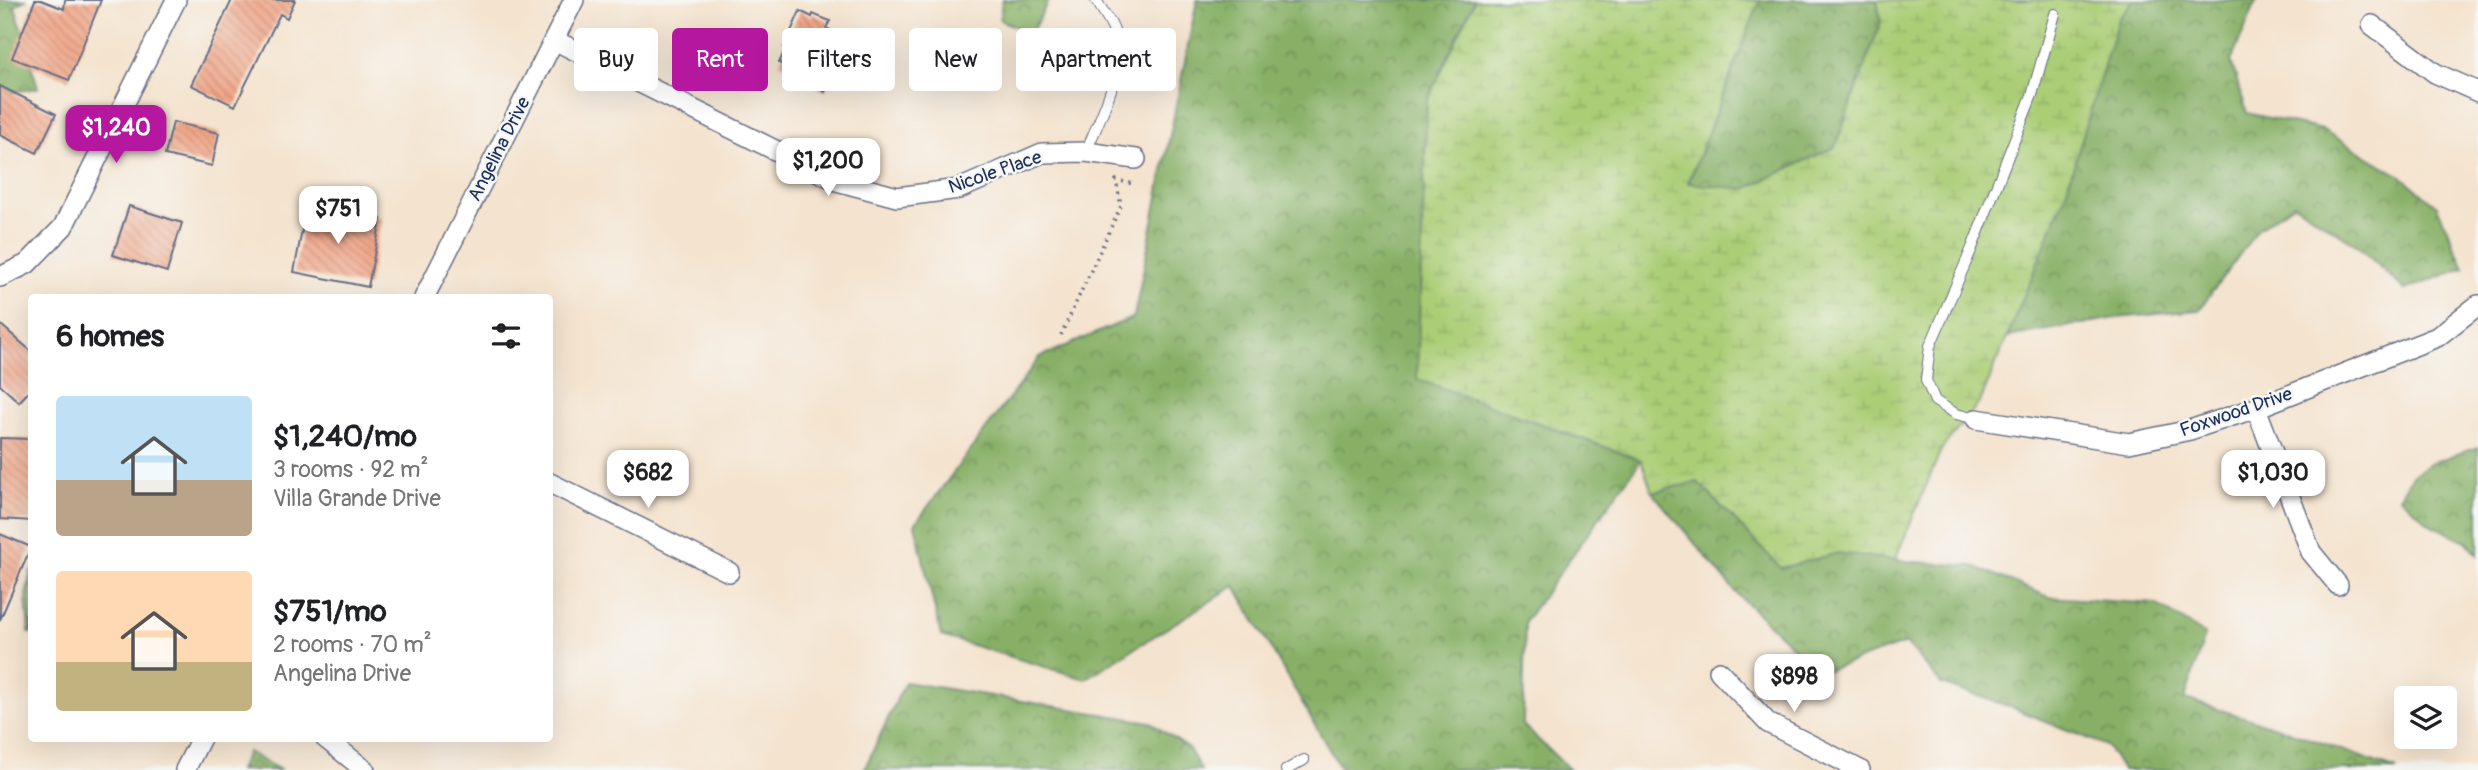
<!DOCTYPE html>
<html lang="en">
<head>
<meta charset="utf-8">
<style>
	:root { --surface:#fff; --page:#f6f6f6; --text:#202124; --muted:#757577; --accent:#b5179e }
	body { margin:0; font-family:Pangolin,sans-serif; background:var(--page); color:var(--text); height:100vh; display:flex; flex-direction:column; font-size:26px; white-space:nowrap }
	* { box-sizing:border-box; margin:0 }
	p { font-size:23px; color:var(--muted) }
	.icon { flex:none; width:38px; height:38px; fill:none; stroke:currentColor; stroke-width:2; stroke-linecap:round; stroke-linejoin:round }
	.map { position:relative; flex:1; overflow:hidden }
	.details { position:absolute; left:28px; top:294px; width:525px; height:448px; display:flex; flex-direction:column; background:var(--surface); border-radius:7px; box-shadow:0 7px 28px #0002 }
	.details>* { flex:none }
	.hud { position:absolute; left:574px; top:28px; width:665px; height:63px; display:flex; gap:14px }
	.controls { position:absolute; left:2394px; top:686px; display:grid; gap:14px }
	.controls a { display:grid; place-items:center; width:63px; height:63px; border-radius:7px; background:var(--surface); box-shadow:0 7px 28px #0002; font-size:35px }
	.price { position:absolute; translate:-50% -60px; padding:0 16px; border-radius:14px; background:#fff; color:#222; font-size:23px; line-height:46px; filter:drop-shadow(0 2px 4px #0008) }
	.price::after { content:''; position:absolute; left:50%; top:42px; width:21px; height:16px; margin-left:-10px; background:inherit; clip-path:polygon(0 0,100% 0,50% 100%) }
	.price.current { background:var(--accent); color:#fff }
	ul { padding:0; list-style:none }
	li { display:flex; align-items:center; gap:21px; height:175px; padding:0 28px }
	li span { display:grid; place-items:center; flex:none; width:196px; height:140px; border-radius:7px; color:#555 }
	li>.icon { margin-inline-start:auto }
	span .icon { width:84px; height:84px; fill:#fffc; stroke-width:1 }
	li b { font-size:30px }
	h2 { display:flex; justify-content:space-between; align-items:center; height:84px; padding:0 28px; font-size:30px }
	.chip { padding:0 24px; border-radius:7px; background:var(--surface); box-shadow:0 7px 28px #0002; font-size:24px; line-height:63px }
	.chip.current { background:var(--accent); color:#fff }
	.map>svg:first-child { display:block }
	.forest { fill:url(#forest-crowns); stroke:#517062; stroke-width:2 }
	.wetland { fill:url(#wetland-marsh); stroke:#627e6a; stroke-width:2 }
	.building { fill:url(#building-back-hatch) }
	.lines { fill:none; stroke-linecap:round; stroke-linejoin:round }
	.lane-casing { stroke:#676e85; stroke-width:12 }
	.street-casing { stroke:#676e85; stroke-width:22 }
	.path { stroke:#676e85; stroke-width:3.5; stroke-dasharray:2 5; stroke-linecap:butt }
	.lane { stroke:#fff; stroke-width:10 }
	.street { stroke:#fff; stroke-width:19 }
	.labels { text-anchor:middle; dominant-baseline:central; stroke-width:5; stroke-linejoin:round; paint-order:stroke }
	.street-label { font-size:19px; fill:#1b2f5e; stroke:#f6f6f2 }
</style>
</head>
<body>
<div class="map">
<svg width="2478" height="770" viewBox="0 0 2478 770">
	<defs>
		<pattern id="forest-crowns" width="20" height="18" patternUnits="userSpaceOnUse" patternTransform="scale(1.75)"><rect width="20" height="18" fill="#87b066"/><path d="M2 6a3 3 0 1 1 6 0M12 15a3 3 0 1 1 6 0" fill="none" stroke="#6e9057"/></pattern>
		<pattern id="wetland-marsh" width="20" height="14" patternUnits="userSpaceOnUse" patternTransform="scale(1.75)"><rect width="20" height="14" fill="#aacd75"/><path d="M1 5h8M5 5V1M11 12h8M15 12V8" fill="none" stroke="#92b068"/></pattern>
		<pattern id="building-back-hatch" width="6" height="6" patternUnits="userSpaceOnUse" patternTransform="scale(1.75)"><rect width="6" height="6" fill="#f1a485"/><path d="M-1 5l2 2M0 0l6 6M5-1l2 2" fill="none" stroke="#c28670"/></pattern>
	</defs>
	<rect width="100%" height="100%" fill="#f6f6f2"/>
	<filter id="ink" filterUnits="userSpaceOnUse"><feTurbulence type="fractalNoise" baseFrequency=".0143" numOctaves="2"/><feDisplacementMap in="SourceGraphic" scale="14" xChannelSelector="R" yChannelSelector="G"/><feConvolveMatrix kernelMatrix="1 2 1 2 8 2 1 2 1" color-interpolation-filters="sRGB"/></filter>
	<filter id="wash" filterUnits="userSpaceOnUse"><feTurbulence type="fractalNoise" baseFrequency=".00686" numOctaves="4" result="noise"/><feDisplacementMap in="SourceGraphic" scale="28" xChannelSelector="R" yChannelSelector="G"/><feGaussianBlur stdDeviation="1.57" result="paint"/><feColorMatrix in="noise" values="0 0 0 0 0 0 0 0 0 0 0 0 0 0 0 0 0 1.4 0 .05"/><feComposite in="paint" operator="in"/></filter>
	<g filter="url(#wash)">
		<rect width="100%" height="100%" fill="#f4e3ce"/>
		<g class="forest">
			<path d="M0 0H25L15 6 38 88 0 94Z"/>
			<path d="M1002 0H1049L1031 33 1000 20Z"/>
			<path d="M1197 0H1475L1427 101 1417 379 1641 460 1525 621 1523 725 1570 770H1341L1235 586 1085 679 941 636 915 524 1040 357 1134 317Z"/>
			<path d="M1760 0H1877L1881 22 1835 147 1745 189 1688 184Z"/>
			<path d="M2133 0H2257L2231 61 2247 113 2323 130 2401 176 2437 206 2464 268 2405 290 2354 243 2294 204 2259 228 2199 310 2116 318 2007 337 2064 198 2118 19Z"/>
			<path d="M2478 447V555L2466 541 2433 526 2399 497 2413 474 2434 462Z"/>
			<path d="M1698 482 1781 568 1838 553 1913 562 1973 566 2049 597 2156 604 2205 635 2185 699 2289 731 2397 770H2122L2107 746 2011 707 1941 684 1906 643 1820 673 1738 595 1652 492Z"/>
			<path d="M31 570 32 633H29L26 596Z"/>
			<path d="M905 682 1150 722 1189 749 1201 770H864Z"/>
			<path d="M248 751V752L280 770H239Z"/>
		</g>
		<path class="wetland" d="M1475 0H1760L1688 183 1745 189 1835 147 1881 22 1877 0H2133L2118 19 2064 198 2007 337 1981 400 1941 450 1895 560 1838 553 1781 568 1698 482 1652 492 1641 460 1417 379 1427 101Z"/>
		<g id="blocks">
			<g class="building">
				<path d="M35 0H41L64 9 65 0H101L69 80 12 58Z"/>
				<path d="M232 0H295L287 18 280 14 235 106 191 85Z"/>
				<path d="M800 11 812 17 813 14 830 21 826 28 838 34 834 43 848 49 825 92 806 82 808 78 779 63 786 48 784 47Z"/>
				<path d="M0 86 56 114 37 153 0 135Z"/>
				<path d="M173 122 219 133 212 166 165 155Z"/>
				<path d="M307 204 381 219 368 287 294 272Z"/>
				<path d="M129 206 182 223 167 272 113 255Z"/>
				<path d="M0 324 32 352V388L19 402 0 385Z"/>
				<path d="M0 438 32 439V521L0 519Z"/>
				<path d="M0 534 31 547 0 620Z"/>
			</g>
		</g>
	</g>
	<g filter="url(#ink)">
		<use href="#blocks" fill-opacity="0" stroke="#676e85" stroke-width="2"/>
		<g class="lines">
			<g class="lane-casing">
				<g id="lane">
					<path d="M1086 152C1099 119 1124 74 1116 38 1114 25 1103 12 1096 0"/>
					<path d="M1976 419 1956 414 1935 401 1926 380 1930 346 1972 248 2032 95 2055 14"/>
					<path d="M1286 770 1304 760"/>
				</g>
			</g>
			<g class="street-casing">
				<g id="street">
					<path d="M2372 25 2435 73 2478 92"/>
					<path d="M554 40 837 181 897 197 959 189 1042 153 1086 152 1136 159"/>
					<path d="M0 277 27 264 63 227 176 0"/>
					<path d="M424 298 574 0"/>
					<path d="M2256 408 2311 552 2338 585"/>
					<path d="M1976 419 2129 443 2190 430 2256 408 2437 337 2478 305"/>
					<path d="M550 483 729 572"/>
					<path d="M1719 671 1768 723 1860 770"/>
					<path d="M325 738 365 770"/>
					<path d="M185 770 201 738"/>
				</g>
			</g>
			<path class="path" d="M1061 335 1121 206 1116 180 1133 184"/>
			<use href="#lane" class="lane"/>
			<use href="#street" class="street"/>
		</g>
	</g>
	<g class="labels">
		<g class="street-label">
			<text transform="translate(499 149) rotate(-63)">Angelina Drive</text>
			<text transform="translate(995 172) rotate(-19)">Nicole Place</text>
			<text transform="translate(2236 412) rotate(-19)">Foxwood Drive</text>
		</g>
	</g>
</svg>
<div class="controls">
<a><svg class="icon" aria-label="layers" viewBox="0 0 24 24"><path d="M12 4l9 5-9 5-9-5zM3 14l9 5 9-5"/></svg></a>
</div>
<b class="price current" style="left:116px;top:165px">$1,240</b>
<b class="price" style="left:828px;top:198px">$1,200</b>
<b class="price" style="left:338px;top:246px">$751</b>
<b class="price" style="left:648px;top:510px">$682</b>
<b class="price" style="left:2273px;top:510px">$1,030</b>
<b class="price" style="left:1794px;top:714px">$898</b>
<div class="hud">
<a class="chip">Buy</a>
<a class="chip current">Rent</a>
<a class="chip">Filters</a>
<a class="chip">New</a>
<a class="chip">Apartment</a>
</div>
<section class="details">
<h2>6 homes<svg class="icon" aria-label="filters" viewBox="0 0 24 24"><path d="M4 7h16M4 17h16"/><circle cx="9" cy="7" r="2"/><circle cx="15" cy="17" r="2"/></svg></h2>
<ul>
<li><span style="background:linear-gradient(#bfe0f5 60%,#b9a48a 0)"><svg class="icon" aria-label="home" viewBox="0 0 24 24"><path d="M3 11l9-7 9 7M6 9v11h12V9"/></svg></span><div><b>$1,240/mo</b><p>3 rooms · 92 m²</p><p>Villa Grande Drive</p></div></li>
<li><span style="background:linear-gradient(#ffd9b3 65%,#c2b280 0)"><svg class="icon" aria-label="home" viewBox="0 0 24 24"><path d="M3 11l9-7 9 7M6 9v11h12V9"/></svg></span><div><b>$751/mo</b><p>2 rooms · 70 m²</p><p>Angelina Drive</p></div></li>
</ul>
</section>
</div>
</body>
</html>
